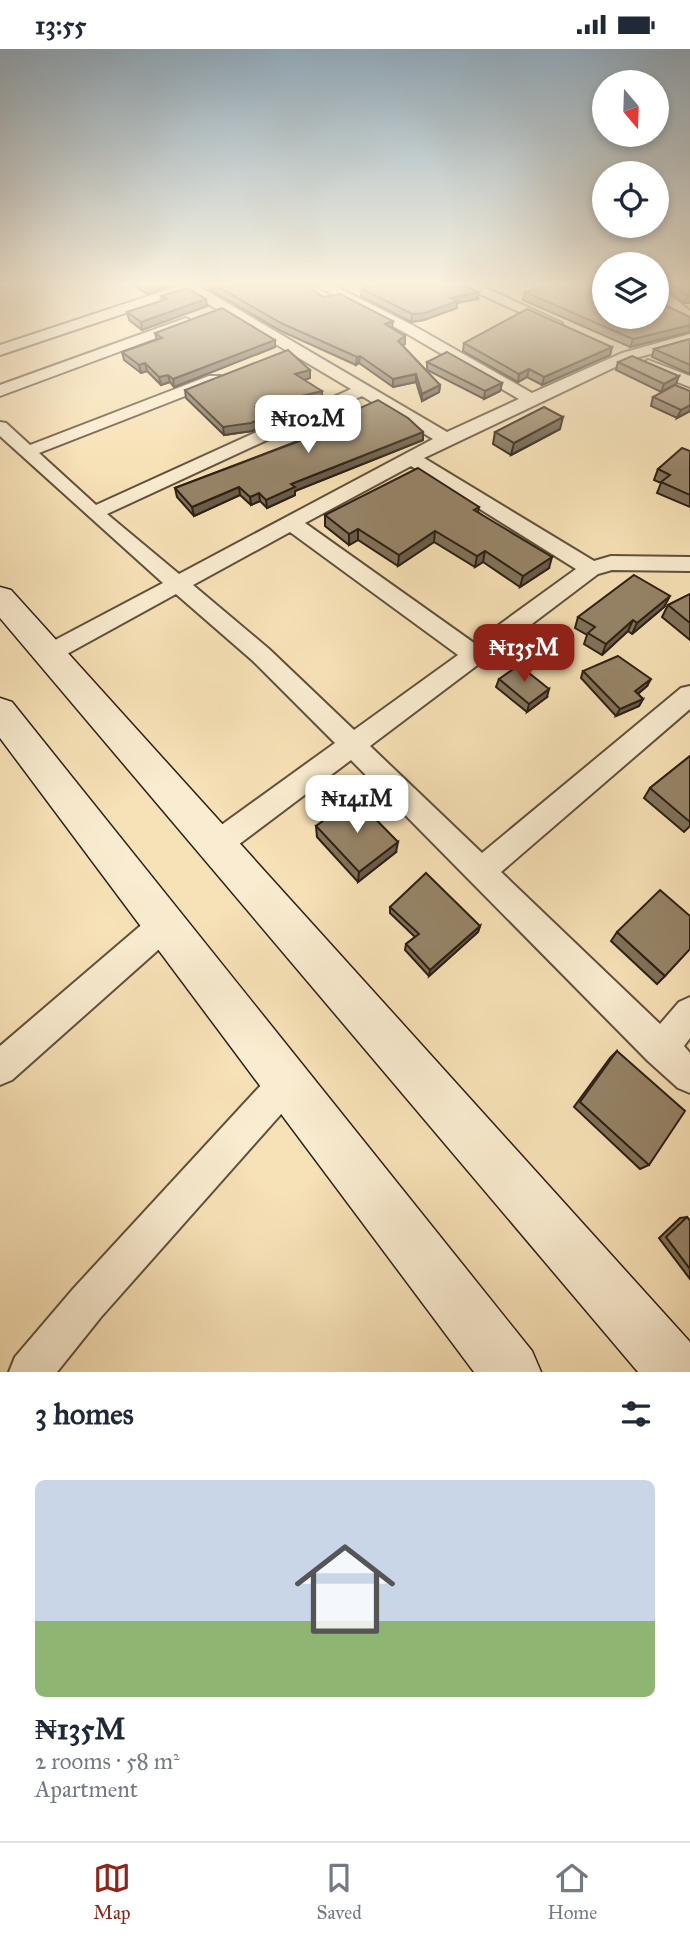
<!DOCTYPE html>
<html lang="en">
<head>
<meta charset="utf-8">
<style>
	:root { --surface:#fff; --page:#f2f2f3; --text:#1f2937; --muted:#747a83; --line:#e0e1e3; --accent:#8f2418 }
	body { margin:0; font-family:"IM FELL Great Primer",serif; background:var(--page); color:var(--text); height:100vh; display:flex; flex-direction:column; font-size:26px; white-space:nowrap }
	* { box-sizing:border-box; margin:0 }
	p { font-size:23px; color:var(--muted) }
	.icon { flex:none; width:38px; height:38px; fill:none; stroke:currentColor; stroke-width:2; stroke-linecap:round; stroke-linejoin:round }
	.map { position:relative; height:1323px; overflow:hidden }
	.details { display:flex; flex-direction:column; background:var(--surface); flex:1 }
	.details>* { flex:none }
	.needle { width:46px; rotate:161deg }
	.buttons { position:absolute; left:592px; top:21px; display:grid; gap:14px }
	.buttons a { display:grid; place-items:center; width:77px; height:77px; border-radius:50%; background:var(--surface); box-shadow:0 4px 10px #0003; font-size:35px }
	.price { position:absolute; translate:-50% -60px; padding:0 16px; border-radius:14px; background:#fff; color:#222; font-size:23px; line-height:46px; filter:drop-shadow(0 2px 4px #0008) }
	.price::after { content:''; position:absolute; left:50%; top:42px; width:21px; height:16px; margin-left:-10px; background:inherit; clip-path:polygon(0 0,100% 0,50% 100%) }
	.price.current { background:var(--accent); color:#fff }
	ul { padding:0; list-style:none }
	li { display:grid; align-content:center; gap:14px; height:371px; padding:0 35px }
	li+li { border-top:2px solid var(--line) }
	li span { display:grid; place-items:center; height:217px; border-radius:10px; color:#555 }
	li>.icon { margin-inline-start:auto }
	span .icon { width:126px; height:126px; fill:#fffc; stroke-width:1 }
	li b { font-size:30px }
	h2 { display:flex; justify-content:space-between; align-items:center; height:84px; padding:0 35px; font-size:30px }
	.status { display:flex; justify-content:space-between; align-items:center; height:49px; padding:0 35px; background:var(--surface); direction:ltr }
	.status svg { height:19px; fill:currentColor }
	.dock { display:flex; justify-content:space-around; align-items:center; height:98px; border-top:2px solid var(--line); background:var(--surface); font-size:19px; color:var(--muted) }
	.dock a { display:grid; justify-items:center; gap:4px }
	.dock .current { color:var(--accent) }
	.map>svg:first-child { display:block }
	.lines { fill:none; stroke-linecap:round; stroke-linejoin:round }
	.street-casing { stroke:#60503c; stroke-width:4 }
	.secondary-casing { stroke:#2d1f14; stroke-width:3 }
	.street { fill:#faecd0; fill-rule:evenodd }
	.secondary { fill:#faecd0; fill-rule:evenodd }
	.wall { fill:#817259; stroke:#2d1f14; stroke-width:2 }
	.shaded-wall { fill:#695c49; stroke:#2d1f14; stroke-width:2 }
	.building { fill:#968468; stroke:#2d1f14; stroke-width:2 }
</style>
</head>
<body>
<div class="status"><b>13:55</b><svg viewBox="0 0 49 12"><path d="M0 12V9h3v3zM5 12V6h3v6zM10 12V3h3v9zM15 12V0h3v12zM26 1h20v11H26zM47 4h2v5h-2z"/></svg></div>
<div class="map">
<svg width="690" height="1323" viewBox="0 0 690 1323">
	<rect width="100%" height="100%" fill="#f7e1b6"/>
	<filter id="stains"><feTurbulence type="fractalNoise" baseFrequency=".00286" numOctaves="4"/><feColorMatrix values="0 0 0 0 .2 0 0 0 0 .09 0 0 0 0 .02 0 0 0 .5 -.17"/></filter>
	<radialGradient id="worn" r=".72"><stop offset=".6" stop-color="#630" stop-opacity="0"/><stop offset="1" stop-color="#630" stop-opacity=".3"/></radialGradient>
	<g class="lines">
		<g class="street-casing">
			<g id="street">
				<path d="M176 234 195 235 447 383 519 350 404 283 311 234H329L414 277 532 344 622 304 690 285V294L632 310 424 409 594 512 611 507 690 508V522L612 521 598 525 370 697 482 804 681 639 690 637V660L501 823 660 975 679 953 690 948V989L684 997 690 1004V1044L678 1039 648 1012 351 711 226 805 216 809 206 805 202 796 206 787 335 694 253 612 176 545 56 611 48 614 40 611 36 605 40 599 163 534 0 387V373L6 374 30 396 209 327H221L223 330 221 333 39 404 96 456 351 340 188 243 0 306V296L179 237ZM362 347 433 390 179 525 107 465ZM411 417 576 520 474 594 305 474ZM290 483 458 606 354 681 269 600 193 536Z"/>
				<path d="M456 234H475L562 274 555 278 550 277Z"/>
				<path d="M656 235 690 262V273L685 272 656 246Z"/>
				<path d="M186 269 193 273 191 276 0 347V336Z"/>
				<path d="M648 311 690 327V338L642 319 640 316Z"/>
				<path d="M164 862 175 866 179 876 175 886 12 1031 0 1036V997L153 866Z"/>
				<path d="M286 1017 298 1022 303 1034 298 1046 101 1268 57 1323H9L15 1308 73 1240 274 1022Z"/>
			</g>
		</g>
		<g class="secondary-casing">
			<g id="secondary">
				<path d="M0 538 11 541 690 1293V1323H638L0 569Z"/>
				<path d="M0 649 12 653 532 1302 541 1323H474L0 689Z"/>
			</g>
		</g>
		<use href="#street" class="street"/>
		<use href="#secondary" class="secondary"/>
	</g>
	<g class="wall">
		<path d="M135 234H171V237L147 245 136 238Z"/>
		<path d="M209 234H303L323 248 392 279 405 287V295L402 296 440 336 439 343 422 352 416 333 393 338 359 314 356 316 281 282 209 240Z"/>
		<path d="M357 234H458L478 250 457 254V259L424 271 411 273 361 247 362 240 368 239Z"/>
		<path d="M658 234H690V254H684Z"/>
		<path d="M525 243 666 249 664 256 690 268V283L630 298 523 251Z"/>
		<path d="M161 247 207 257 142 281 129 271 127 263 162 252Z"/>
		<path d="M155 284 275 291V298L174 338 170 333 161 336 147 322 141 324 124 311 122 303 157 291Z"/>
		<path d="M690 290V325L652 308 654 300Z"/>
		<path d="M464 294 612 298 610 306 542 336 527 328 518 333 463 302Z"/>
		<path d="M427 313 502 334 500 342 484 350 427 321Z"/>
		<path d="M618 313 676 335 661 343 616 321Z"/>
		<path d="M310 321V329L304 331 322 350 266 364 269 366 270 374 252 382 224 386 186 349 185 341Z"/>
		<path d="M690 342V362L677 369 651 357 653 348Z"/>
		<path d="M560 380 511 406 493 395 495 383Z"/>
		<path d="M303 384 423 391 295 442V446L267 459 260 452 251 456 240 446 194 467 177 448 175 439 303 390Z"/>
		<path d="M690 402V458L657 444 661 434 654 431 658 420Z"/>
		<path d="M479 458 478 463 549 519 520 538 483 513 475 518 434 493 398 517 358 491 349 496 325 477V466Z"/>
		<path d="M690 545V591L662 568 668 556Z"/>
		<path d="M664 558 632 585 628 582 602 606 584 595 587 586 575 579 578 568Z"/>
		<path d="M583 622 647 637 638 645 643 650 639 657 616 667 581 629Z"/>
		<path d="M499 630 547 648 527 663 496 638Z"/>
		<path d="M690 707V777L684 783 644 749 650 739Z"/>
		<path d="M316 777 396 803 358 833 317 788Z"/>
		<path d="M390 858 480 877 478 883 429 927 405 901 406 895 415 888 390 864Z"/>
		<path d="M617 883 665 927 657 935 611 892Z"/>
		<path d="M617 1002 649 1116 640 1120 574 1058 610 1009Z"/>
		<path d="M687 1168 690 1172V1230L659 1189 680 1169Z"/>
	</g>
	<g class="shaded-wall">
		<path d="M155 234H171V237L147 245 146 237Z"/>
		<path d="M479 243 478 250 457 254V259L424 271 411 273 412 265 451 249Z"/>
		<path d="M690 246V254H684L687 247Z"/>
		<path d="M666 249 664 257 656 258V250Z"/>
		<path d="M206 250 207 257 142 281 141 273Z"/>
		<path d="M393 272 392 280 385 275Z"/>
		<path d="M690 276V283L630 298 633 290Z"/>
		<path d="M405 287V295L398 299V292Z"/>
		<path d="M275 291V298L174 338 173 330Z"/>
		<path d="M612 298 610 306 542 336 544 328Z"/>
		<path d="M360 307 359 314 356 316 357 308Z"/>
		<path d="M145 314 147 322 141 324 139 316Z"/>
		<path d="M529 320 527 328 518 333 519 325Z"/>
		<path d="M310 321V329L296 333 295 325Z"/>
		<path d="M416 325V333L393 338V330Z"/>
		<path d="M168 326 170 333 161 336 159 328Z"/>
		<path d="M679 327 676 335 661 343 664 335Z"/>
		<path d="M502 334 500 342 484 350 485 342Z"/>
		<path d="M440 336 439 343 422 352V345Z"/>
		<path d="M322 342V350L257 366 256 358Z"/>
		<path d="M690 356V362L677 369 681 361Z"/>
		<path d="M269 366 270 374 252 382 224 386 223 378Z"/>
		<path d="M563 368 560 380 511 406 514 394Z"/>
		<path d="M423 383V391L295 442V446L267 459 266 451 291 435Z"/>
		<path d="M239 438 240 446 194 467 192 458Z"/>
		<path d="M259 444 260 452 251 456 250 448Z"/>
		<path d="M358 480V491L349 496V485Z"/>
		<path d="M435 482 434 493 398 517 399 506Z"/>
		<path d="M485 502 483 513 475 518 477 507Z"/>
		<path d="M552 508 549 519 520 538 523 527Z"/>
		<path d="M670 547 664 558 632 585 637 574Z"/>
		<path d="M633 571 628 582 602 606 606 595Z"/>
		<path d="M651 630 647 637 632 649 635 642Z"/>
		<path d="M549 640 547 648 527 663 529 655Z"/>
		<path d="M643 650 639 657 616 667 620 660Z"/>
		<path d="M398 793 396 803 358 833 359 823Z"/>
		<path d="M480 877 478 883 429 927 430 921Z"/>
	</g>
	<g class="building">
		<path d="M141 234H155L146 237Z"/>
		<path d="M211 234H303L323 248 340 245 393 272 385 275 405 287 398 292 440 336 422 345 416 325 393 330 360 307 357 308 281 274Z"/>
		<path d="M373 234H458L479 243 451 249 458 252 425 264 412 265 362 240 378 237Z"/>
		<path d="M557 234H604V268H656V252L690 268V276L633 290 525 243Z"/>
		<path d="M671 234H690V246L687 247Z"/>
		<path d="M187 239 206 250 141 273 127 263 167 250 161 247Z"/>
		<path d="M656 239 666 249 656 250Z"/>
		<path d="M222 259 275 291 173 330 168 326 159 328 145 314 139 316 122 303 162 289 155 284Z"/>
		<path d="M527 260 612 298 544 328 529 320 519 325 464 294Z"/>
		<path d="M690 290V316L654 300Z"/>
		<path d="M288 301 310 321 295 325 322 342 256 358 269 366 251 374 223 378 185 341Z"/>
		<path d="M447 303 502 334 485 342 427 313Z"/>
		<path d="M632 307 679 327 664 335 618 313Z"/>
		<path d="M675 336 690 342V356L681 361 653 348Z"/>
		<path d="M378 351 408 369 423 383 291 435 295 438 266 451 259 444 250 448 239 438 192 458 175 439 305 390 303 384Z"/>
		<path d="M544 358 563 368 514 394 495 383Z"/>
		<path d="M682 399 690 402V446L661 433 670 426 658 420Z"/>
		<path d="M418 419 479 458 474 461 552 508 523 527 485 502 477 507 435 482 399 506 358 480 349 485 325 466Z"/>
		<path d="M634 526 670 547 637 574 633 571 606 595 588 584 595 578 578 568Z"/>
		<path d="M690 545V574L668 556Z"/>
		<path d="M618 607 651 630 635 642 643 650 620 660 583 622Z"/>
		<path d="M519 616 549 640 529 655 499 630Z"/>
		<path d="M690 707V773L650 739Z"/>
		<path d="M355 749 398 793 359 823 316 777Z"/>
		<path d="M426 824 480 877 430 921 406 895 419 885 390 858Z"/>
		<path d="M660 841 690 867V900L665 927 617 883Z"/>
		<path d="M617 1002 685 1062 649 1116 580 1053Z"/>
		<path d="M687 1168 690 1172V1220L666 1188Z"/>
	</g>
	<linearGradient id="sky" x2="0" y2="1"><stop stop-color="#92acbe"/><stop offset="0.56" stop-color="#fbf2de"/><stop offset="1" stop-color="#fbf2de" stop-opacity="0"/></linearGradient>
	<rect width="690" height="419" fill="url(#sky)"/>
	<rect width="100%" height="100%" filter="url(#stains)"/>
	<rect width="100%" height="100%" fill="url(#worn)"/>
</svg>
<div class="buttons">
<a><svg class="needle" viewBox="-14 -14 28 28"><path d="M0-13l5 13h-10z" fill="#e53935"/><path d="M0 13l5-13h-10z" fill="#747a83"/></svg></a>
<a><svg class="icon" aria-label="locate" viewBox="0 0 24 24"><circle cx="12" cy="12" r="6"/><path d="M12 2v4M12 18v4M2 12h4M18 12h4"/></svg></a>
<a><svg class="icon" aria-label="layers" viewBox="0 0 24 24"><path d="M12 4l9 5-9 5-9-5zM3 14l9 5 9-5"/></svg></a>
</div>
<b class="price" style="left:308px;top:406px">₦102M</b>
<b class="price current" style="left:524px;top:635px">₦135M</b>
<b class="price" style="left:357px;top:786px">₦141M</b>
</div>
<section class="details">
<h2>3 homes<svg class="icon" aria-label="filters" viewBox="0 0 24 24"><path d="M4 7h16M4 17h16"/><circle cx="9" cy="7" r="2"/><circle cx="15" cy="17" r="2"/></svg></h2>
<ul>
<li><span style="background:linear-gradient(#c9d6e8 65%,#8fb573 0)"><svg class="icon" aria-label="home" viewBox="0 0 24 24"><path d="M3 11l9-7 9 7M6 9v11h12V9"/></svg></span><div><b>₦135M</b><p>2 rooms · 58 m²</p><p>Apartment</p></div></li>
</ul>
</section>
<nav class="dock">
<a class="current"><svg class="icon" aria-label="map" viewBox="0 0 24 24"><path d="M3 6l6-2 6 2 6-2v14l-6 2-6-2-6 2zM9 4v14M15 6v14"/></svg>Map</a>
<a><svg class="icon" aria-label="saved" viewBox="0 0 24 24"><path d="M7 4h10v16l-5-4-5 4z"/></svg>Saved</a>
<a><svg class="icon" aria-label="home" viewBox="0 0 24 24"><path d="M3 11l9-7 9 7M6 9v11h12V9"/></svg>Home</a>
</nav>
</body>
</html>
